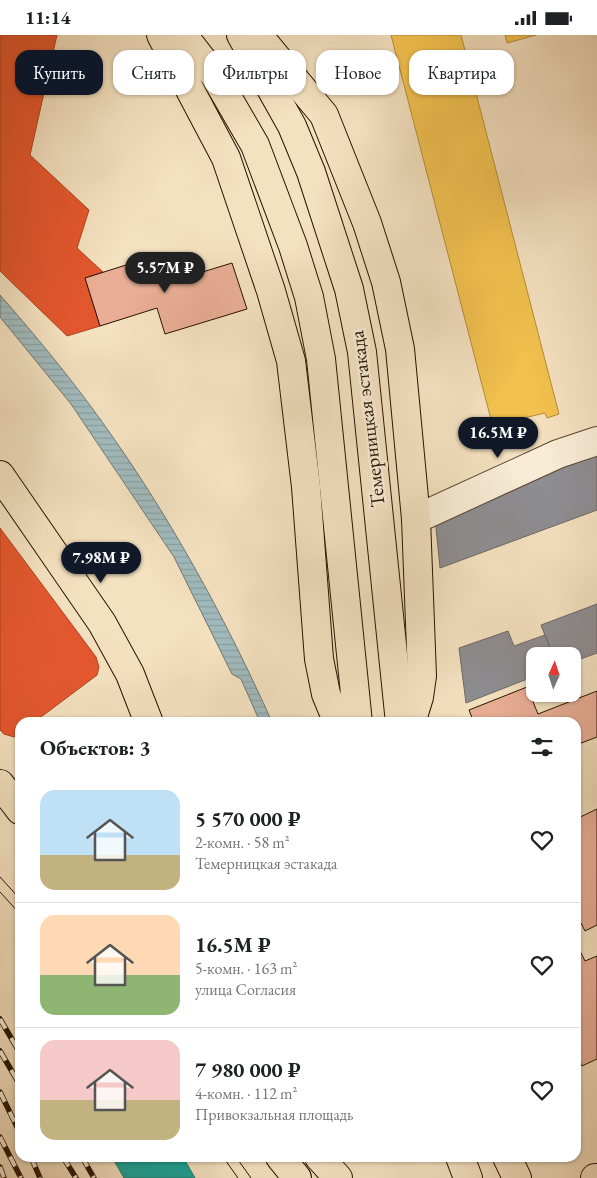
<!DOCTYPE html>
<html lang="ru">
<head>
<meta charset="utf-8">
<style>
	:root { --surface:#fff; --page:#f6f6f6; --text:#202124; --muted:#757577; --line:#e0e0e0; --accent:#111827 }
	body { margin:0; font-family:"EB Garamond",serif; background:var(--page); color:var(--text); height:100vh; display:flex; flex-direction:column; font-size:19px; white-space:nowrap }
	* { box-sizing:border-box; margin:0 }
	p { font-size:16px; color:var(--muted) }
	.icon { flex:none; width:28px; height:28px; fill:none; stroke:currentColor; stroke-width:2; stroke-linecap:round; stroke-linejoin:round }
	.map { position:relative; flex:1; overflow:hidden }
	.details { position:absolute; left:15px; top:682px; width:566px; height:445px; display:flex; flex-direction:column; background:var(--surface); border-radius:15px; box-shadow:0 1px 4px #0004 }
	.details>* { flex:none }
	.hud { position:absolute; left:15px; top:15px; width:568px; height:45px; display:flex; gap:10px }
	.needle { width:32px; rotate:3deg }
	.fabs { position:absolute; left:526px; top:612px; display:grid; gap:10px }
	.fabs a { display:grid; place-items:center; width:55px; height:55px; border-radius:10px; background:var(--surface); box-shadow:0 1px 4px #0004; font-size:25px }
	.price { position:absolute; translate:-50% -42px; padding:0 11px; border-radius:18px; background:var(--accent); color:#fff; font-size:16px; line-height:32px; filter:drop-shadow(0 1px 2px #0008) }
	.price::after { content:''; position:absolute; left:50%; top:30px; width:15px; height:11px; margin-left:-8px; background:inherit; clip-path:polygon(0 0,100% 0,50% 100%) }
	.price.active { background:#222; color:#fff }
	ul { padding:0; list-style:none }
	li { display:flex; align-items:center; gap:15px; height:125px; padding:0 25px }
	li+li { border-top:1px solid var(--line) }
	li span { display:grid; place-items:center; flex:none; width:140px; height:100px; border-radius:15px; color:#555 }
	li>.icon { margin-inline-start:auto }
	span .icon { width:60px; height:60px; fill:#fffc; stroke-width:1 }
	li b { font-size:21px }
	h2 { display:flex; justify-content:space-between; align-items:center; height:60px; padding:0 25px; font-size:21px }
	.tag { padding:0 18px; border-radius:15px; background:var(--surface); box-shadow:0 1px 4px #0004; font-size:18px; line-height:45px }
	.tag.active { background:var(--accent); color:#fff }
	.status { display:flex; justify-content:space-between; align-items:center; height:35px; padding:0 25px; background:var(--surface); direction:ltr }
	.status svg { height:14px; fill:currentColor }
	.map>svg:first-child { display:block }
	.water { fill:url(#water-rules); stroke:#707772 }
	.pier { fill:#f4e1c0 }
	.homes { fill:#f2c14e; stroke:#b58c37 }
	.shops { fill:#e4572e; stroke:#ab4220 }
	.public { fill:#17a398; stroke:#1c786a }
	.industry { fill:#8d8d92; stroke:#6e6866 }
	.building { fill:#e9ae95; stroke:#261200 }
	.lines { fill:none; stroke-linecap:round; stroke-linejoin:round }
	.minor-casing { stroke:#5a4630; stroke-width:30 }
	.major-casing { stroke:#261200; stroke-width:30 }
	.minor { stroke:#f8ecd6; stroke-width:28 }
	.major { stroke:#f4e1c0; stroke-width:28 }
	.tram { stroke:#261200; stroke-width:1 }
	.rail-casing { stroke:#261200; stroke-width:5.5 }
	.rail { stroke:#f8ecd6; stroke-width:4; stroke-dasharray:11; stroke-linecap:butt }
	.labels { text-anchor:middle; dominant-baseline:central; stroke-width:5; stroke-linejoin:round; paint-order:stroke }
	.street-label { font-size:20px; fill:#261200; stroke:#f8ecd6 }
</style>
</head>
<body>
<div class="status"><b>11:14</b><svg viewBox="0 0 49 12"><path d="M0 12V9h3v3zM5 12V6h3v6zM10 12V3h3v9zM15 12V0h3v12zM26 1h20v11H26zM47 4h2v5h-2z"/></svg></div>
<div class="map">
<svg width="597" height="1143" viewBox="0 0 597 1143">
	<defs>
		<pattern id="water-rules" width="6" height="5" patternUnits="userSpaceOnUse" patternTransform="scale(1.25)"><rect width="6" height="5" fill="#a1bbbe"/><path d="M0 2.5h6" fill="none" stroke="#8aa0a2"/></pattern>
	</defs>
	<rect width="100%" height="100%" fill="#f4e1c0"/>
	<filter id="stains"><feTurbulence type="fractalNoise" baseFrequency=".004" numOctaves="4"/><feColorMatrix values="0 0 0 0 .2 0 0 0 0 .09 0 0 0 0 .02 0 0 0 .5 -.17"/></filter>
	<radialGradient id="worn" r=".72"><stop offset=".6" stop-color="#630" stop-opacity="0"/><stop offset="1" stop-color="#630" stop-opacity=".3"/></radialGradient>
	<path class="water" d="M0 260C35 300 69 341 100 384 168 478 225 582 272 687H260L241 644 232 639 174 522 71 369 0 282Z"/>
	<path class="pier" d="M349 1123 399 1129 404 1143H356Z"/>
	<g class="homes">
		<path d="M391 0H461L559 379 547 383 545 378 507 387 508 392 494 396Z"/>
		<path d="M505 0H536L507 8Z"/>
	</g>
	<g class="shops">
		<path d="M0 0H57L30 120 89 175 77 213 103 237 85 243 100 291 67 301 0 236Z"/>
		<path d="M0 493 96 622 99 632 97 640 33 688H20V697L14 702 4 699 0 695Z"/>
	</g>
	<path class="public" d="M112 1122H183L195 1143H124Z"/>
	<g class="industry">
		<path d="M597 411V475L440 533 435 483Z"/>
		<path d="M597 569V618L572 627V621H553L541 590Z"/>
		<path d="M508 596 514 611 545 600 553 621H535V641L466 668 459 613Z"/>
	</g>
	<g class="building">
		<path d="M164 218 173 246 232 228 247 274 165 299 157 273 100 291 85 243Z"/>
		<path d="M527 652 538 679 597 656V702L576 710V688H474L469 675Z"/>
		<path d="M597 774V890L585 896 581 888 576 890V784Z"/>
		<path d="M576 908 585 926 597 921V1024L582 1031 576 1018Z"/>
	</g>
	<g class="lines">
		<g class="minor-casing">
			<path id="minor" d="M416 484 558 419 597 406"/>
		</g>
		<g class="major-casing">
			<g id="major">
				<path d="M161 0 226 123 271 256 291 326 306 452 319 624 326 659 338 688"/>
				<path d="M183 0 215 41 255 110 293 211 309 262 321 324 358 688"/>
				<path d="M241 0 292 91 311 137 349 254 362 317 400 688"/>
				<path d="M258 0 324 80 367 188 386 247 400 314 416 484 422 641 419 662 411 688"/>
				<path d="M0 440 102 588 130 639 149 688"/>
				<path d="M0 749 20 775"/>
				<path d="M280 1122 297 1143"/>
				<path d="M319 1122 338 1143"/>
				<path d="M460 1122 468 1143"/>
				<path d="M507 1122 517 1143"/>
				<path d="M595 1143H597"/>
			</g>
		</g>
		<use href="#minor" class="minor"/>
		<use href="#major" class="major"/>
		<g class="tram">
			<path d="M0 842 20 864"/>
			<path d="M0 857 20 879"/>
			<path d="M223 1122 238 1143"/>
			<path d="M236 1122 251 1143"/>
		</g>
		<g class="rail-casing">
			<g id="rail">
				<path d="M0 984 20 1018"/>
				<path d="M0 1016 20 1050"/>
				<path d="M0 1057 20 1098"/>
				<path d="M0 1102 21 1143"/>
				<path d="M31 1122 40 1143"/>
				<path d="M63 1122 76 1143"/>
				<path d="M82 1122 94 1143"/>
				<path d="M0 1132 4 1143"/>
			</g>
		</g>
		<use href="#rail" class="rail"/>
	</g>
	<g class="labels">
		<g class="street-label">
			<text transform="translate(367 384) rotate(-97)">Темерницкая эстакада</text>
		</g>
	</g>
	<rect width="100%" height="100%" filter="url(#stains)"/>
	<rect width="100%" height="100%" fill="url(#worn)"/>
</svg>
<div class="fabs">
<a><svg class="needle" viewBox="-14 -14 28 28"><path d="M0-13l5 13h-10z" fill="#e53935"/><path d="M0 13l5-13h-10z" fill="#757577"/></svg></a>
</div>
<b class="price active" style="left:165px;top:259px">5.57M ₽</b>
<b class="price" style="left:498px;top:424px">16.5M ₽</b>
<b class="price" style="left:101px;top:549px">7.98M ₽</b>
<div class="hud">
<a class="tag active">Купить</a>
<a class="tag">Снять</a>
<a class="tag">Фильтры</a>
<a class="tag">Новое</a>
<a class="tag">Квартира</a>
</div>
<section class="details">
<h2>Объектов: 3<svg class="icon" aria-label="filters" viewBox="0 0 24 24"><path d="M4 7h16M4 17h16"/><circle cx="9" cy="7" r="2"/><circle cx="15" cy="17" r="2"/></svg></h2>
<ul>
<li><span style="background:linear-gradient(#bfe0f5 65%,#c2b280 0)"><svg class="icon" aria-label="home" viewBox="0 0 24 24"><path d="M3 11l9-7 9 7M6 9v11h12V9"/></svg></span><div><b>5 570 000 ₽</b><p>2-комн. · 58 m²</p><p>Темерницкая эстакада</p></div><svg class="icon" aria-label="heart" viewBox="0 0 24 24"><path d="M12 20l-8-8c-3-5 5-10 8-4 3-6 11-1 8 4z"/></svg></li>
<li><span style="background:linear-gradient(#ffd9b3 60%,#8fb573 0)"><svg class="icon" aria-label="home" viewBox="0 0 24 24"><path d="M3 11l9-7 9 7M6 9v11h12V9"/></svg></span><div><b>16.5M ₽</b><p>5-комн. · 163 m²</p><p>улица Согласия</p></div><svg class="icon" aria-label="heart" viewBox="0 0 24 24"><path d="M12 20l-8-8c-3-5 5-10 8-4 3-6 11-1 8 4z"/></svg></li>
<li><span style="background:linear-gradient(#f6c9c9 60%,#c2b280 0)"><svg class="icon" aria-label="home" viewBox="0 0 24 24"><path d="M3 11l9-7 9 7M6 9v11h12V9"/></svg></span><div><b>7 980 000 ₽</b><p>4-комн. · 112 m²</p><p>Привокзальная площадь</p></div><svg class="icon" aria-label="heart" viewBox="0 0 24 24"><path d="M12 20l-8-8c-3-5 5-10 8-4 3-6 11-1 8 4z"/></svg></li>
</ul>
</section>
</div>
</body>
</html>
